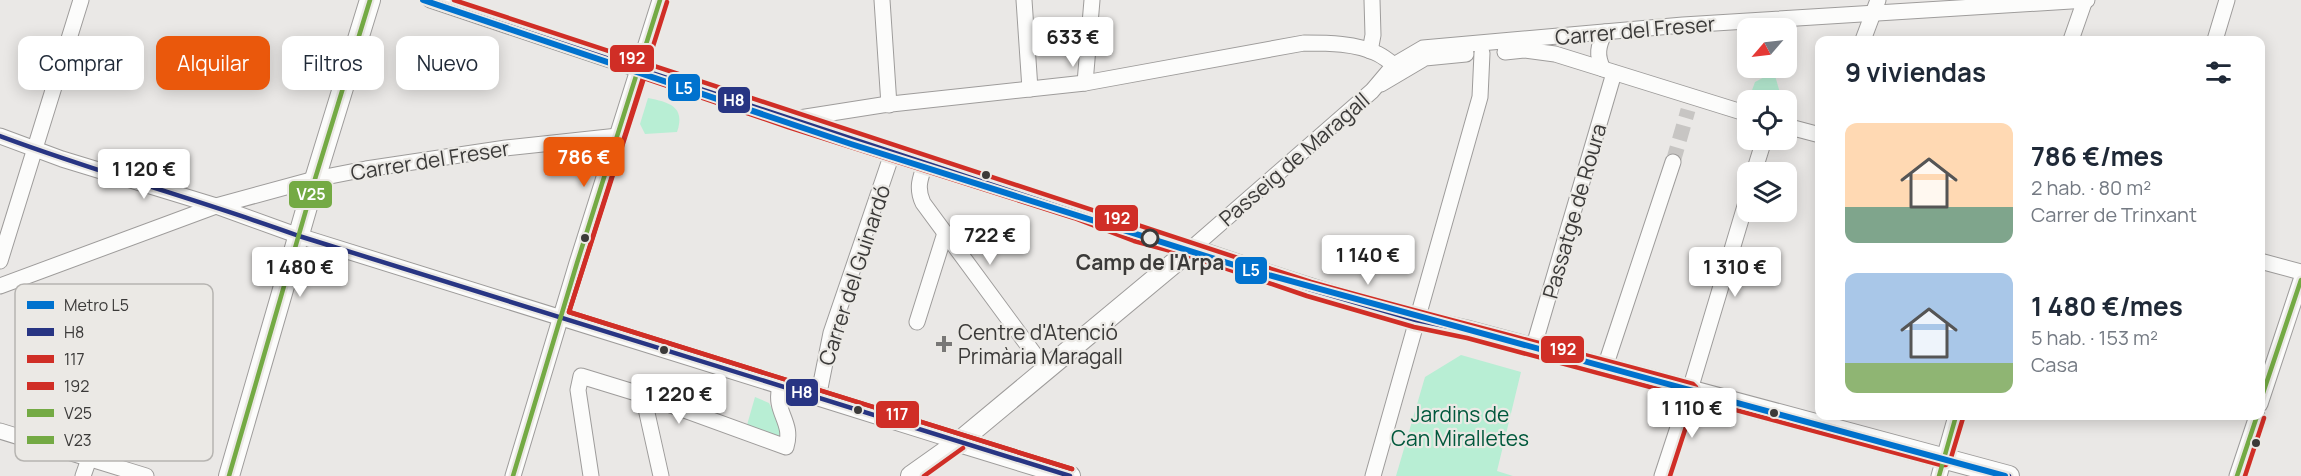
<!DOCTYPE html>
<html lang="es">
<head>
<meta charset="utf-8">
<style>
	:root { --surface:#fff; --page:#f2f2f3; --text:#1f2937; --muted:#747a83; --accent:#ea580c }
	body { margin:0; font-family:Manrope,sans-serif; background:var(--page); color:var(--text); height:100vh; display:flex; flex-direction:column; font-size:22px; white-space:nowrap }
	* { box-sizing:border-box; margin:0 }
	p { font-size:20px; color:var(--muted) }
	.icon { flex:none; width:33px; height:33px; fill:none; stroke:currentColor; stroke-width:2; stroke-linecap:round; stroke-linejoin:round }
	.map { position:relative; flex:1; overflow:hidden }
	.side { position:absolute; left:1815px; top:36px; width:450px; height:384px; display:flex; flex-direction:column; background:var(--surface); border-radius:12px; box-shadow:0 3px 15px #0003 }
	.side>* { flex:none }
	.hud { position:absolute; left:18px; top:36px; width:570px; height:54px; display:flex; gap:12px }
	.needle { width:39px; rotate:242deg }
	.buttons { position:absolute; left:1737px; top:18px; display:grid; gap:12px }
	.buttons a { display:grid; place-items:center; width:60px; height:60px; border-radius:12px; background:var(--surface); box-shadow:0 3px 15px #0003; font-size:30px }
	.price { position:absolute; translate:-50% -51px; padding:0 14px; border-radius:6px; background:#fff; color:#222; font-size:20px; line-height:39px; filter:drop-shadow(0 2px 3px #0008) }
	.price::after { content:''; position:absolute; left:50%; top:36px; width:18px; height:14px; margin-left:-9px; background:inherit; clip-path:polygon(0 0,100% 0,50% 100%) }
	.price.on { background:var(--accent); color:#fff }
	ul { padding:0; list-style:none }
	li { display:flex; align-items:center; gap:18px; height:150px; padding:0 30px }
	li span { display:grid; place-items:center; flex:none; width:168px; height:120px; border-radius:12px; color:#555 }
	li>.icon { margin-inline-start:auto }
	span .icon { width:72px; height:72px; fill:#fffc; stroke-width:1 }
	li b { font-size:26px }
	h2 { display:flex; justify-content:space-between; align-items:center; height:72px; padding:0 30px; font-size:26px }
	.chip { padding:0 21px; border-radius:12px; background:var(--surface); box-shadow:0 3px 15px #0003; font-size:21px; line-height:54px }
	.chip.on { background:var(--accent); color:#fff }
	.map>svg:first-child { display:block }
	.green { fill:#b8eed4 }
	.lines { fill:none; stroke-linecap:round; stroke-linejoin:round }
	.minor-tunnel { stroke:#c7c5c3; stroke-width:15; stroke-dasharray:15 8; stroke-linecap:butt }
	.minor-casing { stroke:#9e9c9b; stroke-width:17 }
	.major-casing { stroke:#9e9c9b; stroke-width:22 }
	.minor { stroke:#fcfcfb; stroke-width:15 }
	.major { stroke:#fcfcfb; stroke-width:20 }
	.bus-1-casing { stroke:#ebe9e5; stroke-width:9 }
	.bus-2-casing { stroke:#ebe9e5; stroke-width:9 }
	.bus-3-casing { stroke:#ebe9e5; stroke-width:9 }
	.bus-4-casing { stroke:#ebe9e5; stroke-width:9 }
	.bus-5-casing { stroke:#ebe9e5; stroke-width:9 }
	.bus-1 { stroke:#283583; stroke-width:4.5 }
	.bus-2 { stroke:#d02e26; stroke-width:4.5 }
	.bus-3 { stroke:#d02e26; stroke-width:4.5 }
	.bus-4 { stroke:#74aa44; stroke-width:4.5 }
	.bus-5 { stroke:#74aa44; stroke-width:4.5 }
	.metro-1-casing { stroke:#ebe9e5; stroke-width:10 }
	.metro-1 { stroke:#0072ce; stroke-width:6 }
	.bus-dot { fill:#3b3a39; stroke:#ebe9e5; stroke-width:2 }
	.stop-dot { fill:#ebe9e5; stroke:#3b3a39; stroke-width:3 }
	.poi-dot { fill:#787776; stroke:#ebe9e5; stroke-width:2 }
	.labels { text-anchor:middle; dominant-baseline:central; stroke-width:4.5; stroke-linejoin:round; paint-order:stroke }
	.street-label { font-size:21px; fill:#3b3a39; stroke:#ebe9e5 }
	.stop-label { font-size:21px; font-weight:bold; fill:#3b3a39; stroke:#ebe9e5 }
	.poi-label { font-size:21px; fill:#3b3a39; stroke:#ebe9e5; text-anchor:start }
	.park-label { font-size:21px; fill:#00583c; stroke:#ebe9e5 }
	.key { fill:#ebe9e5; stroke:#b6b4b1; stroke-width:1.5 }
	.key-label { font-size:16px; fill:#3b3a39 }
	.line-badge { stroke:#ebe9e5; stroke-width:2 }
	.badge-label { font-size:16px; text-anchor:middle; font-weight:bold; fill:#fff }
</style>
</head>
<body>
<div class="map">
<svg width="2301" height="476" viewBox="0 0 2301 476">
	<rect width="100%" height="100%" fill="#eae8e6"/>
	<g class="green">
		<path d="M1774 72 1782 100 1751 93 1755 82Z"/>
		<path d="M648 98C668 102 686 106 677 132L645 134 640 124Z"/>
		<path d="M1461 355 1521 372 1497 471 1513 476H1396L1425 377Z"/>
		<path d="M755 397 769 403 785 434 783 439 747 425Z"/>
	</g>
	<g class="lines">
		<path class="minor-tunnel" d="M1673 162 1688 110"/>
		<g class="minor-casing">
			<g id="minor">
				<path d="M430 0 790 120 1076 211 1137 234 1191 249 1372 91 1394 65 1423 48 1683 25 2087 0"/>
				<path d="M882 0 889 105"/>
				<path d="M1024 0 1030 89"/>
				<path d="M1863 40 1878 0"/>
				<path d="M2071 40 2085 0"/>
				<path d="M2215 40 2227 0"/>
				<path d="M1370 51 1373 35 1372 0"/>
				<path d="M1505 52 1524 50 1555 54 1748 114"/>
				<path d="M1603 69C1596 55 1598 46 1605 32"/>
				<path d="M1085 83 1092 0"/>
				<path d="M1381 84 1425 58 1466 54"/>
				<path d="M793 119 882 105 1085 83 1304 43C1328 43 1356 43 1378 54 1384 57 1389 61 1394 65"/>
				<path d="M1786 126 1820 135"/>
				<path d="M0 136 62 159 216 206 299 236 959 442"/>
				<path d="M926 162C920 178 916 188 923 203L1046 370"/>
				<path d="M1754 172 1764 140"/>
				<path d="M0 261 81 0"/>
				<path d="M2260 261 2301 272"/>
				<path d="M0 286 216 206 315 179 366 169 506 148 618 136"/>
				<path d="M917 322 945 233"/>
				<path d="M1533 349 1614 73"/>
				<path d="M1605 367 1673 162"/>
				<path d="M643 395 661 476"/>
				<path d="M818 398 831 333 893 151"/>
				<path d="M2260 404 2301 280"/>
				<path d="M0 431 146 476"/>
				<path d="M83 476 89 459"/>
				<path d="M513 476 577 263 660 0"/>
				<path d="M591 476 578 390 581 376 643 395 786 447C794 421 773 413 780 386"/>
				<path d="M1373 476 1480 97 1482 53"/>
				<path d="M1662 476 1686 403 1748 196"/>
				<path d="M1939 476 1956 416"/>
				<path d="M2237 476 2257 416"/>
			</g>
		</g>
		<g class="major-casing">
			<g id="major">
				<path d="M959 442 1070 476"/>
				<path d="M229 476 315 179 370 0"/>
				<path d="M911 476 959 442 1191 249C1283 280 1374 311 1469 331L2009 476"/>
			</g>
		</g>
		<use href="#minor" class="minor"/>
		<use href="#major" class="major"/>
		<g class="bus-1-casing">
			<g id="bus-1">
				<path d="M430 0 1309 289 1416 320 1469 331 2009 476"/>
				<path d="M0 136C99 173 200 200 299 236L1070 476"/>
			</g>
		</g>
		<g class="bus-2-casing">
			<g id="bus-2">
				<path d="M1072 469 569 312 644 78 788 127 1074 218 1134 241 1189 256 1307 296 1414 327 1467 338 1941 465H1946L1950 461 1963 418"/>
				<path d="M924 476 963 448"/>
				<path d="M2245 476 2264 418"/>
			</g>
		</g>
		<g class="bus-3-casing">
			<g id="bus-3">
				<path d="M454 0 1311 282C1438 318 1566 349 1693 384L1696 387 1697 393 1670 476"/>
				<path d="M667 2 569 312 1072 469"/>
			</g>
		</g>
		<g class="bus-4-casing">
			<g id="bus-4">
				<path d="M229 476 315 179 370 0"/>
				<path d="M513 476 577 263 660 0"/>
			</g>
		</g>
		<g class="bus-5-casing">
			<g id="bus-5">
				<path d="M2260 402 2301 280"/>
				<path d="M1939 476 1956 416"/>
				<path d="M2237 476 2257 416"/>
			</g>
		</g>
		<use href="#bus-1" class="bus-1"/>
		<use href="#bus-2" class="bus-2"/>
		<use href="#bus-3" class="bus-3"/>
		<use href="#bus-4" class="bus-4"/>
		<use href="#bus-5" class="bus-5"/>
		<g class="metro-1-casing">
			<path id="metro-1" d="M423 0 851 144 1250 270 2005 476"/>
		</g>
		<use href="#metro-1" class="metro-1"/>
	</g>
	<g class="bus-dot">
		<circle cx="986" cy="175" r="5"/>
		<circle cx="585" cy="238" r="5"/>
		<circle cx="664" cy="350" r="5"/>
		<circle cx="858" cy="410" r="5"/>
		<circle cx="1774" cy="413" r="5"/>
		<circle cx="2256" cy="443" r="5"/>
	</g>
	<circle class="stop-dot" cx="1150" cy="238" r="8"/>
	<path class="poi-dot" d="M941 335h6v6h6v6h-6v6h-6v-6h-6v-6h6z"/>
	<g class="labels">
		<g class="street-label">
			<text transform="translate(1635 30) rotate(-5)">Carrer del Freser</text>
			<text transform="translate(1294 159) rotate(-41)">Passeig de Maragall</text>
			<text transform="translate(430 160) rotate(-9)">Carrer del Freser</text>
			<text transform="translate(1574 211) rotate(-74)">Passatge de Roura</text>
			<text transform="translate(854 275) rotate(-72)">Carrer del Guinardó</text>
		</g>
		<g class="stop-label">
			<text x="1150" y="262">Camp de l'Arpa</text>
		</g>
		<g class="poi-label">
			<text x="958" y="332">Centre d'Atenció<tspan x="958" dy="24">Primària Maragall</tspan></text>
		</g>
		<g class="park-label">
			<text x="1460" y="414">Jardins de<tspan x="1460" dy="24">Can Miralletes</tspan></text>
		</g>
	</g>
	<rect x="15" y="284" width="198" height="177" rx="9" class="key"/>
	<rect x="27" y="301" width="27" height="8" fill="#0072ce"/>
	<rect x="27" y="328" width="27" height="8" fill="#283583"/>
	<rect x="27" y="355" width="27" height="8" fill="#d02e26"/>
	<rect x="27" y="382" width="27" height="8" fill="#d02e26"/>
	<rect x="27" y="409" width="27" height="8" fill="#74aa44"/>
	<rect x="27" y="436" width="27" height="8" fill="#74aa44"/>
	<g class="key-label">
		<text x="64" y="311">Metro L5</text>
		<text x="64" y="338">H8</text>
		<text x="64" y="365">117</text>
		<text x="64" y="392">192</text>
		<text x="64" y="419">V25</text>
		<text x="64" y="446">V23</text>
	</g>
	<g class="line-badge">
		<rect x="609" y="44" width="46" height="29" rx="6" fill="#d02e26"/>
		<rect x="667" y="73" width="34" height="29" rx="6" fill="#0072ce"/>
		<rect x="717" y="86" width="34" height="28" rx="6" fill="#283583"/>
		<rect x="288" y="180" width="45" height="29" rx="6" fill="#74aa44"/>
		<rect x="1094" y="204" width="45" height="28" rx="6" fill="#d02e26"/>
		<rect x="1234" y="256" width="34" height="29" rx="6" fill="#0072ce"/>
		<rect x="1540" y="335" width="45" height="29" rx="6" fill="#d02e26"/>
		<rect x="785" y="378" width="34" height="29" rx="6" fill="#283583"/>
		<rect x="875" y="400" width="45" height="29" rx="6" fill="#d02e26"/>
	</g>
	<g class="badge-label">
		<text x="632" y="64">192</text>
		<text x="684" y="94">L5</text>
		<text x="734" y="106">H8</text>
		<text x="311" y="200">V25</text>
		<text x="1117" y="224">192</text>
		<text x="1251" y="276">L5</text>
		<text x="1563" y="355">192</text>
		<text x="802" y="398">H8</text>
		<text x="897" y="420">117</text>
	</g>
</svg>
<div class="buttons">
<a><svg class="needle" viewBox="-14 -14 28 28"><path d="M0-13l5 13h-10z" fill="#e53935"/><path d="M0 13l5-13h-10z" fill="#747a83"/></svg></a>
<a><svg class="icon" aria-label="locate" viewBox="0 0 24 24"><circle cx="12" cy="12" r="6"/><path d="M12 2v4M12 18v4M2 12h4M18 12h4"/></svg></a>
<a><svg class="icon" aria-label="layers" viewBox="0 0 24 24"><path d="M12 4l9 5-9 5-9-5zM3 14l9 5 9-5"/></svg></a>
</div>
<b class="price" style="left:1073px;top:68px">633 €</b>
<b class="price on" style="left:584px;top:188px">786 €</b>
<b class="price" style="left:144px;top:200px">1 120 €</b>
<b class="price" style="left:990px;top:266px">722 €</b>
<b class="price" style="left:1368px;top:286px">1 140 €</b>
<b class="price" style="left:300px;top:298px">1 480 €</b>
<b class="price" style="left:1735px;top:298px">1 310 €</b>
<b class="price" style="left:679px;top:425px">1 220 €</b>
<b class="price" style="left:1692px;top:439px">1 110 €</b>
<div class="hud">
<a class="chip">Comprar</a>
<a class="chip on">Alquilar</a>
<a class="chip">Filtros</a>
<a class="chip">Nuevo</a>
</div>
<section class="side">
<h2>9 viviendas<svg class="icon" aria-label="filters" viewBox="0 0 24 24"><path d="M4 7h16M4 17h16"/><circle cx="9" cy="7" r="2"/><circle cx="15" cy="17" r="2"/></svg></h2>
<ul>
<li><span style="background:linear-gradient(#ffd9b3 70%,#7fa58c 0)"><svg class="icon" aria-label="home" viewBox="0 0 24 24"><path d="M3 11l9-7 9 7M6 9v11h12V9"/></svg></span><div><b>786 €/mes</b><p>2 hab. · 80 m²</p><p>Carrer de Trinxant</p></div></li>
<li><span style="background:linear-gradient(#a9c7e8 75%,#8fb573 0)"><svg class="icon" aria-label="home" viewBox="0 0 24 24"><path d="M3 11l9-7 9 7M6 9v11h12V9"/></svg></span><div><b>1 480 €/mes</b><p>5 hab. · 153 m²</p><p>Casa</p></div></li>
</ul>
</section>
</div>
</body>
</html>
